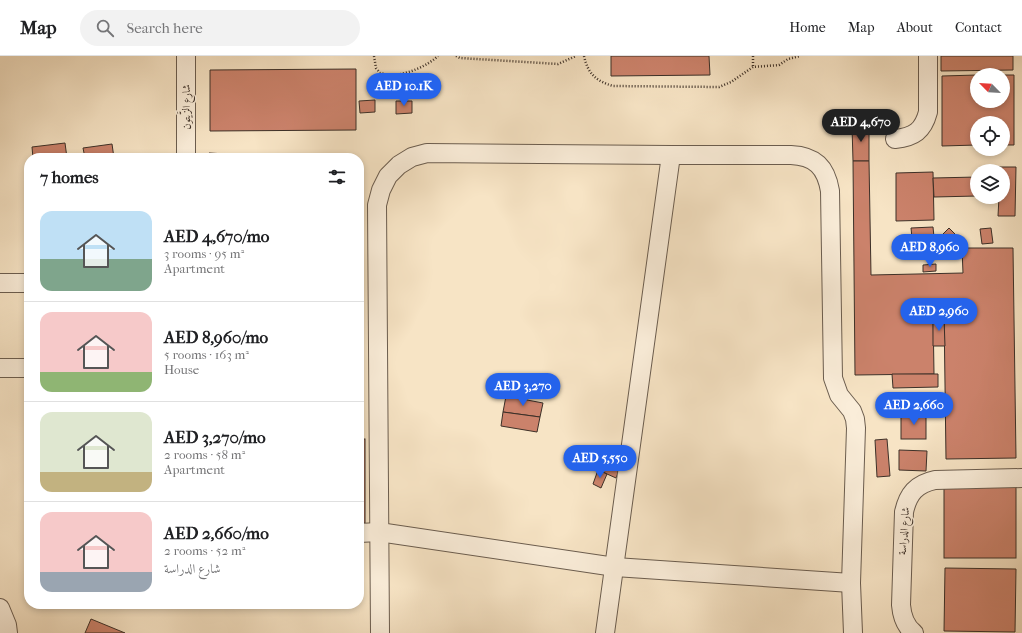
<!DOCTYPE html>
<html lang="en">
<head>
<meta charset="utf-8">
<style>
	:root { --surface:#fff; --page:#f2f2f2; --text:#202124; --muted:#757577; --line:#e0e0e0; --accent:#2563eb }
	body { margin:0; font-family:"IM FELL French Canon",Amiri,serif; background:var(--page); color:var(--text); height:100vh; display:flex; flex-direction:column; font-size:15px; white-space:nowrap }
	* { box-sizing:border-box; margin:0 }
	p { font-size:13px; color:var(--muted) }
	.icon { flex:none; width:22px; height:22px; fill:none; stroke:currentColor; stroke-width:2; stroke-linecap:round; stroke-linejoin:round }
	.map { position:relative; flex:1; overflow:hidden }
	.sheet { position:absolute; left:24px; top:97px; width:340px; height:456px; display:flex; flex-direction:column; background:var(--surface); border-radius:16px; box-shadow:0 2px 6px #0003 }
	.sheet>* { flex:none }
	.needle { width:26px; rotate:294deg }
	.tools { position:absolute; left:970px; top:12px; display:grid; gap:8px }
	.tools a { display:grid; place-items:center; width:40px; height:40px; border-radius:50%; background:var(--surface); box-shadow:0 2px 6px #0003; font-size:20px }
	.price { position:absolute; translate:-50% -34px; padding:0 9px; border-radius:14px; background:var(--accent); color:#fff; font-size:13px; line-height:26px; filter:drop-shadow(0 1px 2px #0008) }
	.price::after { content:''; position:absolute; left:50%; top:24px; width:12px; height:9px; margin-left:-6px; background:inherit; clip-path:polygon(0 0,100% 0,50% 100%) }
	.price.active { background:#222; color:#fff }
	ul { padding:0; list-style:none }
	li { display:flex; align-items:center; gap:12px; height:100px; padding:0 16px }
	li+li { border-top:1px solid var(--line) }
	li span { display:grid; place-items:center; flex:none; width:112px; height:80px; border-radius:12px; color:#555 }
	li>.icon { margin-inline-start:auto }
	span .icon { width:48px; height:48px; fill:#fffc; stroke-width:1 }
	li b { font-size:17px }
	h2 { display:flex; justify-content:space-between; align-items:center; height:48px; padding:0 16px; font-size:17px }
	header { display:flex; align-items:center; gap:24px; box-sizing:border-box; height:56px; padding:0 20px; background:var(--surface); border-bottom:1px solid var(--line) }
	header strong { font-size:19px }
	nav { display:flex; gap:22px; margin-inline-start:auto; font-size:14px }
	.search { width:280px; height:36px; background:var(--page); display:flex; align-items:center; gap:10px; box-sizing:border-box; padding:0 14px; border-radius:22px; color:var(--muted); font-size:15px }
	.map>svg:first-child { display:block }
	.building { fill:#cb826b; stroke:#3c3028 }
	.lines { fill:none; stroke-linecap:round; stroke-linejoin:round }
	.minor-casing { stroke:#6b5d4f; stroke-width:20 }
	.path { stroke:#3c3028; stroke-width:2.5; stroke-dasharray:1 2; stroke-linecap:butt }
	.minor { stroke:#faedd9; stroke-width:18 }
	.labels { text-anchor:middle; dominant-baseline:central; stroke-width:3; stroke-linejoin:round; paint-order:stroke }
	.street-label { font-size:11px; fill:#3c3028; stroke:#faedd9 }
</style>
</head>
<body>
<header>
<strong>Map</strong>
<div class="search"><svg class="icon" aria-label="search" viewBox="0 0 24 24"><circle cx="10" cy="10" r="6"/><path d="M15 15l6 6"/></svg>Search here</div>
<nav><a>Home</a><a>Map</a><a>About</a><a>Contact</a></nav>
</header>
<div class="map">
<svg width="1022" height="577" viewBox="0 0 1022 577">
	<rect width="100%" height="100%" fill="#f7e4c5"/>
	<filter id="stains"><feTurbulence type="fractalNoise" baseFrequency=".005" numOctaves="4"/><feColorMatrix values="0 0 0 0 .2 0 0 0 0 .09 0 0 0 0 .02 0 0 0 .5 -.17"/></filter>
	<radialGradient id="worn" r=".72"><stop offset=".6" stop-color="#630" stop-opacity="0"/><stop offset="1" stop-color="#630" stop-opacity=".3"/></radialGradient>
	<g class="building">
		<path d="M611 0H709L710 19 611 20Z"/>
		<path d="M941 0H1013V14L941 15Z"/>
		<path d="M356 13V74L210 75V14Z"/>
		<path d="M977 19V45H1003V19H1014V89H1003V67H977V89L942 90V20Z"/>
		<path d="M375 44V56L360 57 359 45Z"/>
		<path d="M396 45H412V57L396 58Z"/>
		<path d="M852 70H869V105H853Z"/>
		<path d="M65 87 67 102H33L32 91Z"/>
		<path d="M112 88 114 102H85L83 92Z"/>
		<path d="M209 97 226 98V102H209Z"/>
		<path d="M853 105H869L871 219 963 217 962 192H1013L1016 402 946 403 944 254H933L934 318 855 319Z"/>
		<path d="M999 111H1016L1015 160H998L999 141H1003V115H999Z"/>
		<path d="M933 116 934 164 896 165V117Z"/>
		<path d="M977 121V140L934 141 933 122Z"/>
		<path d="M933 171 934 181 912 182 911 172Z"/>
		<path d="M949 172 959 182 952 188 943 178Z"/>
		<path d="M991 172 993 187 982 188 980 173Z"/>
		<path d="M936 208V215L923 216V209Z"/>
		<path d="M933 262H944L945 290H933Z"/>
		<path d="M892 318H938V331L893 332Z"/>
		<path d="M510 332 516 333 514 340 509 339Z"/>
		<path d="M506 340 543 347 540 361 503 356Z"/>
		<path d="M503 356 540 361 537 376 501 370Z"/>
		<rect x="901" y="358" width="25" height="25"/>
		<rect x="359" y="383" width="6" height="84"/>
		<path d="M887 383 890 420 877 421 875 384Z"/>
		<path d="M604 393 624 402 616 422 596 413Z"/>
		<path d="M899 394 927 395 926 415 899 414Z"/>
		<path d="M598 414 607 418 601 432 593 428Z"/>
		<rect x="944" y="430" width="72" height="72"/>
		<path d="M945 512 1016 513 1015 576 944 575Z"/>
		<path d="M91 563 125 577H85Z"/>
	</g>
	<g class="lines">
		<g class="minor-casing">
			<g id="minor">
				<path d="M895 83C914 81 923 75 928 56V0"/>
				<path d="M186 102V0"/>
				<path d="M0 227H29"/>
				<path d="M0 312H29"/>
				<path d="M359 477 379 476 615 511 851 527"/>
				<path d="M0 552 7 569 8 577"/>
				<path d="M380 577 377 149 381 134 388 120 399 109 412 101 427 97 671 99H791C815 100 826 111 830 135L833 322 839 339 852 355 855 363 856 372 851 527 853 577"/>
				<path d="M605 577 671 99"/>
				<path d="M914 577C905 570 902 561 901 549L904 456C908 438 916 428 935 424L1022 422"/>
			</g>
		</g>
		<g class="path">
			<path d="M374 0 376 12 380 17C385 18 391 20 395 19 410 17 427 10 438 0"/>
			<path d="M456 0 460 2 558 8 576 0"/>
			<path d="M584 0C588 18 596 25 613 30L719 31 731 26 753 11 779 9 788 3 800 0"/>
			<path d="M753 0V11"/>
		</g>
		<use href="#minor" class="minor"/>
	</g>
	<g class="labels">
		<g class="street-label">
			<text transform="translate(186 51) rotate(-90)">شارع الزَّيتون</text>
			<text transform="translate(904 475) rotate(-86)">شارع الدراسة</text>
		</g>
	</g>
	<rect width="100%" height="100%" filter="url(#stains)"/>
	<rect width="100%" height="100%" fill="url(#worn)"/>
</svg>
<div class="tools">
<a><svg class="needle" viewBox="-14 -14 28 28"><path d="M0-13l5 13h-10z" fill="#e53935"/><path d="M0 13l5-13h-10z" fill="#757577"/></svg></a>
<a><svg class="icon" aria-label="locate" viewBox="0 0 24 24"><circle cx="12" cy="12" r="6"/><path d="M12 2v4M12 18v4M2 12h4M18 12h4"/></svg></a>
<a><svg class="icon" aria-label="layers" viewBox="0 0 24 24"><path d="M12 4l9 5-9 5-9-5zM3 14l9 5 9-5"/></svg></a>
</div>
<b class="price" style="left:404px;top:51px">AED 10.1K</b>
<b class="price active" style="left:861px;top:87px">AED 4,670</b>
<b class="price" style="left:930px;top:212px">AED 8,960</b>
<b class="price" style="left:939px;top:276px">AED 2,960</b>
<b class="price" style="left:523px;top:351px">AED 3,270</b>
<b class="price" style="left:914px;top:370px">AED 2,660</b>
<b class="price" style="left:600px;top:423px">AED 5,550</b>
<section class="sheet">
<h2>7 homes<svg class="icon" aria-label="filters" viewBox="0 0 24 24"><path d="M4 7h16M4 17h16"/><circle cx="9" cy="7" r="2"/><circle cx="15" cy="17" r="2"/></svg></h2>
<ul>
<li><span style="background:linear-gradient(#bfe0f5 60%,#7fa58c 0)"><svg class="icon" aria-label="home" viewBox="0 0 24 24"><path d="M3 11l9-7 9 7M6 9v11h12V9"/></svg></span><div><b>AED 4,670/mo</b><p>3 rooms · 95 m²</p><p>Apartment</p></div></li>
<li><span style="background:linear-gradient(#f6c9c9 75%,#8fb573 0)"><svg class="icon" aria-label="home" viewBox="0 0 24 24"><path d="M3 11l9-7 9 7M6 9v11h12V9"/></svg></span><div><b>AED 8,960/mo</b><p>5 rooms · 163 m²</p><p>House</p></div></li>
<li><span style="background:linear-gradient(#dfe7d0 75%,#c2b280 0)"><svg class="icon" aria-label="home" viewBox="0 0 24 24"><path d="M3 11l9-7 9 7M6 9v11h12V9"/></svg></span><div><b>AED 3,270/mo</b><p>2 rooms · 58 m²</p><p>Apartment</p></div></li>
<li><span style="background:linear-gradient(#f6c9c9 75%,#9aa5b1 0)"><svg class="icon" aria-label="home" viewBox="0 0 24 24"><path d="M3 11l9-7 9 7M6 9v11h12V9"/></svg></span><div><b>AED 2,660/mo</b><p>2 rooms · 52 m²</p><p>شارع الدراسة</p></div></li>
</ul>
</section>
</div>
</body>
</html>
